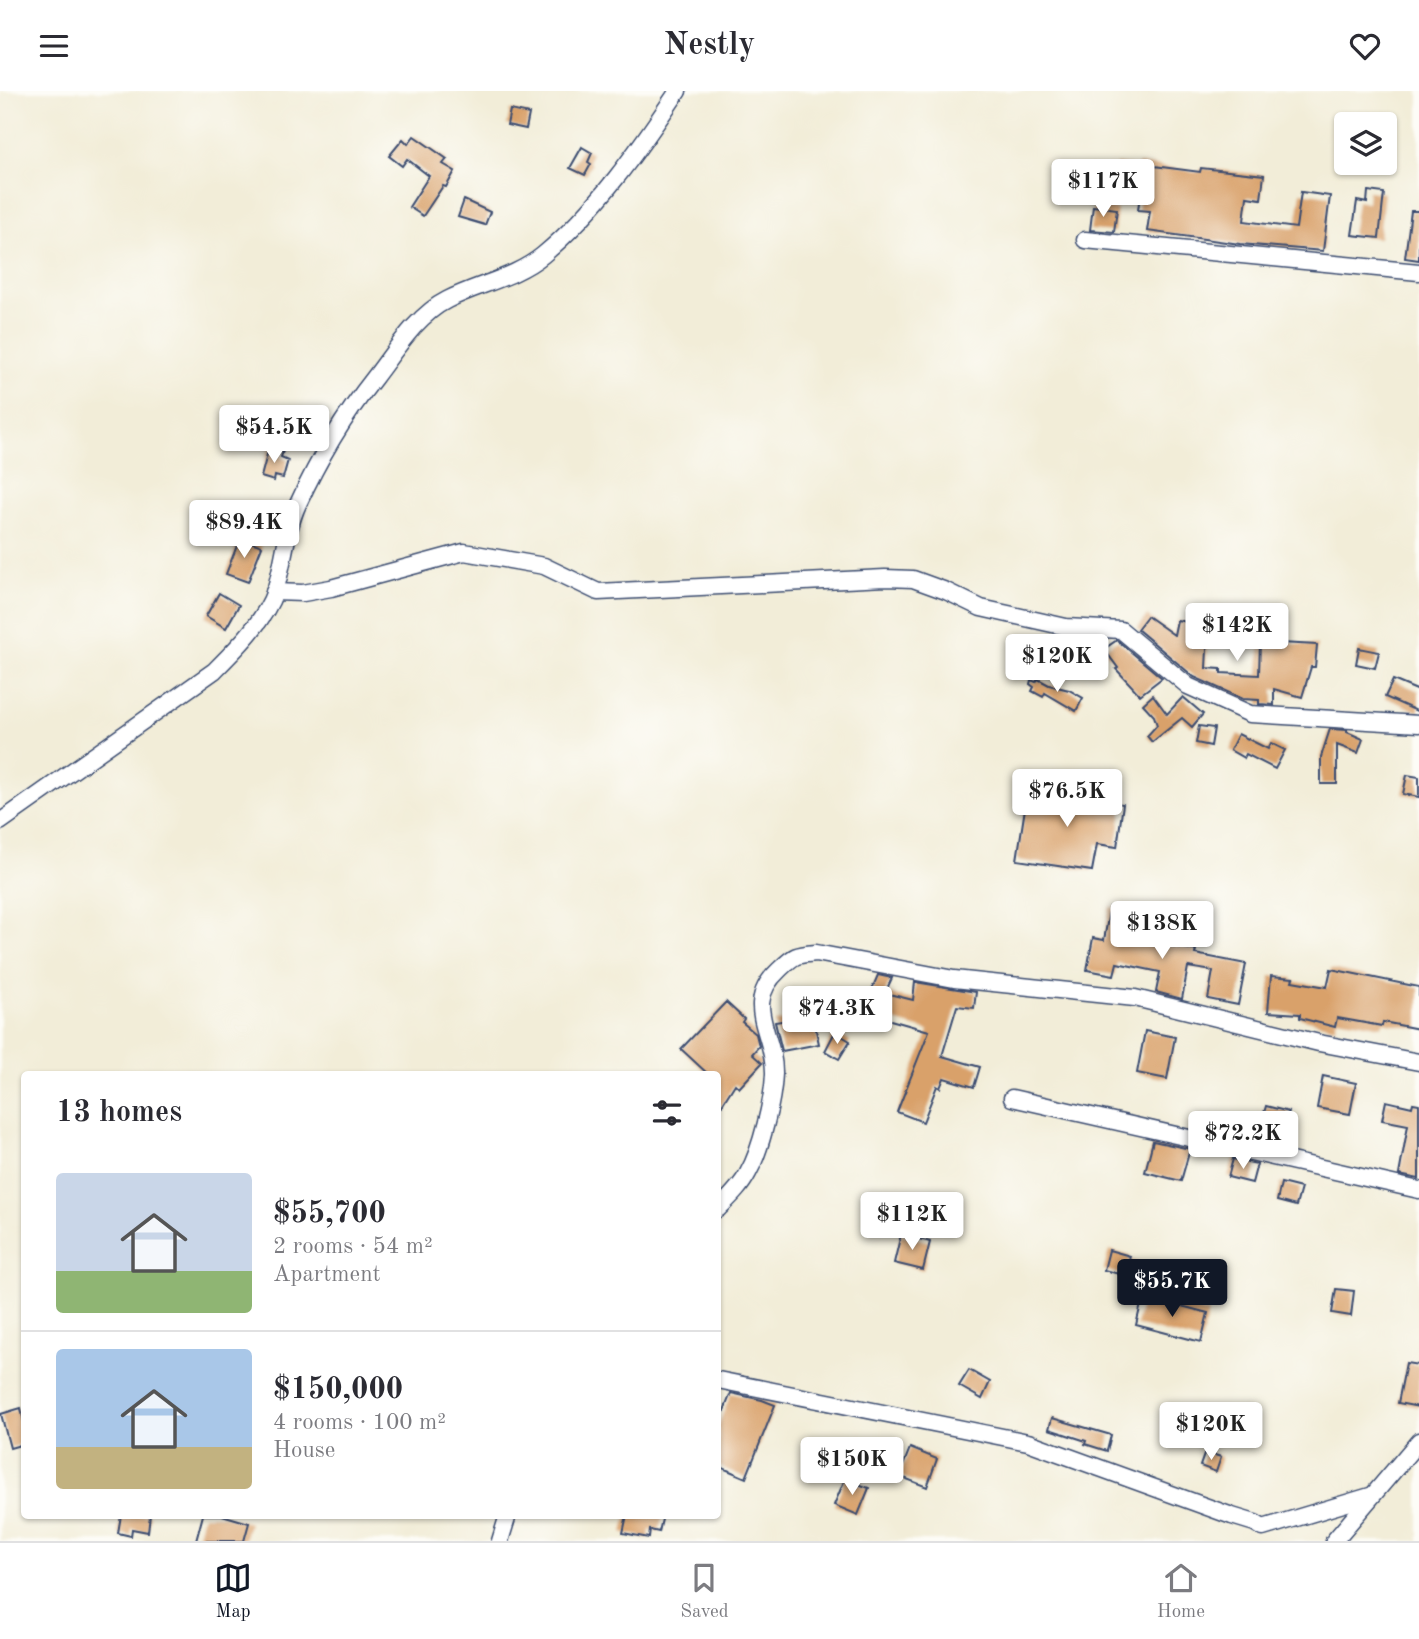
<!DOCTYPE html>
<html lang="en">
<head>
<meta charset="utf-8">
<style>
	:root { --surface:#fff; --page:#f7f7f7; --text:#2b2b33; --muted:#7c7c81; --line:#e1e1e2; --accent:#111827 }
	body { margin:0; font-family:"Old Standard TT",serif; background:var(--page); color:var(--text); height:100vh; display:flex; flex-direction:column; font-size:26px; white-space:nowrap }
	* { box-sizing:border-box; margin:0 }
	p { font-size:23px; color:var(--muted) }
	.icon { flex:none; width:38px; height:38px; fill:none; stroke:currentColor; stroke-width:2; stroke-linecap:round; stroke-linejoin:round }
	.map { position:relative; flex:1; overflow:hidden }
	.details { position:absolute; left:21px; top:980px; width:700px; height:448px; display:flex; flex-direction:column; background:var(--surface); border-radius:7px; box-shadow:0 2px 5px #0004 }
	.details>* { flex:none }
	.tools { position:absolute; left:1334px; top:21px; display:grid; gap:14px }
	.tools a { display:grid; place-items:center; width:63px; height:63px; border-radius:7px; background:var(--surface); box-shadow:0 2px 5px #0004; font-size:35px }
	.price { position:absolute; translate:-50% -60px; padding:0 16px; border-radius:7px; background:#fff; color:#222; font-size:23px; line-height:46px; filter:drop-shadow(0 2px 4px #0008) }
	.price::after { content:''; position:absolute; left:50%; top:42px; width:21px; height:16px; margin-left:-10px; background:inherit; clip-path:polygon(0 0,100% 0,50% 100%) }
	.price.active { background:var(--accent); color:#fff }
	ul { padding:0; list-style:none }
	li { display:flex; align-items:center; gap:21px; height:175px; padding:0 35px }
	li+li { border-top:2px solid var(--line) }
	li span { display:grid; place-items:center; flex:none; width:196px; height:140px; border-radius:7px; color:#555 }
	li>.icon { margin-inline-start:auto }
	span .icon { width:84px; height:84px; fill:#fffc; stroke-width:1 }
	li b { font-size:30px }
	h2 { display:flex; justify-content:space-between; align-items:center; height:84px; padding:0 35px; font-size:30px }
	header { display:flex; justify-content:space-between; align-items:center; height:91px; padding:0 35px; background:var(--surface); font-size:32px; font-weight:700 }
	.tab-bar { display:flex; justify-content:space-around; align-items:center; height:98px; border-top:2px solid var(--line); background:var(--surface); font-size:19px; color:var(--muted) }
	.tab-bar a { display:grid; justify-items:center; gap:4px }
	.tab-bar .active { color:var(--accent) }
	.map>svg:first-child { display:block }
	.building { fill:#d9a16a }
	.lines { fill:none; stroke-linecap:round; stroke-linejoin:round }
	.minor-casing { stroke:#3b4c70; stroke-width:19 }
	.minor { stroke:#fff; stroke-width:16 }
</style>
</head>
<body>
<header><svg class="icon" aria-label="menu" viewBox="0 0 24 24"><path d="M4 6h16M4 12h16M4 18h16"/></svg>Nestly<svg class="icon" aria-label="heart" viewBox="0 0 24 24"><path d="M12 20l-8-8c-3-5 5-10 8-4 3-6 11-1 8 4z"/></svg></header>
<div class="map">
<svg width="1419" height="1450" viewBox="0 0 1419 1450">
	<rect width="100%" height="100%" fill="#fdfcf7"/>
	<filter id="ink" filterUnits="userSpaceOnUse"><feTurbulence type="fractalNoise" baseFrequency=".0143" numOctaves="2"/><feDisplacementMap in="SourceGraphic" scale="14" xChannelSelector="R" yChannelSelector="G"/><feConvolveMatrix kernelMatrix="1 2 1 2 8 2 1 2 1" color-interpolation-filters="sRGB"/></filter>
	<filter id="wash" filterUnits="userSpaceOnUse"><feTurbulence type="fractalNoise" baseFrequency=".00686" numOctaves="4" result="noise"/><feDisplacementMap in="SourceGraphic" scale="28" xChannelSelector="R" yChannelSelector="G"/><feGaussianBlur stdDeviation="1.57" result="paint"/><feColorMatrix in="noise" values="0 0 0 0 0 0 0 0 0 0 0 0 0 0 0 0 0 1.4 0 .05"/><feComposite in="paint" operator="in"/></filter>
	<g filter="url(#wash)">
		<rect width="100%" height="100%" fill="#f2edd8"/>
		<g id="blocks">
			<g class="building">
				<path d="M510 19 529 23 526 38 507 34Z"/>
				<path d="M414 45 447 68 443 73 455 80 446 96 443 95 423 125 409 116 429 85 407 68 402 75 389 65 403 48 408 53Z"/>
				<path d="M582 56 592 62 588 71 591 73 585 84 570 77Z"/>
				<path d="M1116 73 1138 76V73L1200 81 1201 77 1264 84 1261 108 1247 106 1244 130 1296 137 1301 101 1330 105 1323 160 1240 153 1147 140 1150 120 1138 119 1141 96 1114 92Z"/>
				<path d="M1368 100 1384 102 1379 147 1352 144 1357 110 1367 112Z"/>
				<path d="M464 109 490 121 485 134 458 126Z"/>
				<path d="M1093 115 1117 118 1114 141 1090 139Z"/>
				<path d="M1411 120H1419V169L1405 167Z"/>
				<path d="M269 356 283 360 281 366 288 369 283 387 275 385 274 390 261 386Z"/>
				<path d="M240 447 262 455 248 491 226 483Z"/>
				<path d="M219 502 239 514 226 537 206 525Z"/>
				<path d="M1147 525 1174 544 1177 529 1191 532 1189 539 1208 540 1206 577 1221 578V582L1259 584 1260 551 1317 554 1315 576H1311L1302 606 1274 598V614L1259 613V609L1243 608 1194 586 1137 538Z"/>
				<path d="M1091 548H1098L1102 558 1081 568 1075 556Z"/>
				<path d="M1117 549 1162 587 1140 604 1116 578 1118 577 1104 558Z"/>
				<path d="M1359 557 1379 561 1375 577 1356 573Z"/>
				<path d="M1038 588 1049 594 1069 599 1083 607 1076 620 1045 602 1043 606 1032 600 1034 596 1030 593 1031 589 1036 591Z"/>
				<path d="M1393 589 1419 600V621L1385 606Z"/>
				<path d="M1153 604 1167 623 1183 606 1203 623 1192 636 1182 627 1152 651 1147 645 1157 634 1154 625 1143 613Z"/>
				<path d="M1199 635 1214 637 1211 655 1196 652Z"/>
				<path d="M1330 638 1347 639V641L1363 648 1358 662 1337 654V693H1321V666Z"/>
				<path d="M1238 643 1268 658 1271 652 1285 659 1275 678 1246 663 1244 667 1230 659Z"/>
				<path d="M1407 684 1419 686V706L1403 703Z"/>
				<path d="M1028 698 1123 713 1117 756 1097 753 1092 780 1017 769Z"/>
				<path d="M1110 816 1135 821 1130 848 1196 859 1195 863 1246 873 1238 914 1208 908 1213 880 1188 876 1182 908 1156 901 1160 881 1117 872 1114 884 1087 879 1093 847 1104 849Z"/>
				<path d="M1331 878 1419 896V938L1383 931 1382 935 1337 927 1335 936 1300 927V923L1268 921 1271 885 1293 887 1292 890 1327 896Z"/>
				<path d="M878 884 892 887 885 902 913 909 915 891 976 901 974 917 957 915 942 965 980 976 974 996 944 987 940 997 937 995 923 1031 897 1021 929 940 887 928 886 932 864 926 872 898Z"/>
				<path d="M726 911 744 928 742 931 756 943 759 955 752 963 762 972 739 997 735 993 718 1020V984H709L681 958Z"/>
				<path d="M806 918 807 921H812L819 953 782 960 775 931 788 929 787 922Z"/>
				<path d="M1145 940 1175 946 1167 988 1137 982Z"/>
				<path d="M835 941 850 950 839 968 825 960Z"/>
				<path d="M1323 985 1356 992 1350 1023 1317 1017Z"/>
				<path d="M1386 1010 1412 1016 1413 1012 1419 1013V1088L1399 1084 1408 1034 1382 1029Z"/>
				<path d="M1266 1015 1289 1021 1280 1057 1256 1051Z"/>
				<path d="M1153 1050 1190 1058 1181 1090 1145 1081Z"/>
				<path d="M1233 1068 1257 1073 1252 1092 1228 1086Z"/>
				<path d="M1281 1092 1301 1097 1296 1115 1277 1110Z"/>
				<path d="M901 1143 930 1151 923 1179 894 1172Z"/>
				<path d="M1109 1159 1130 1165 1129 1169 1147 1174 1142 1195 1126 1191 1127 1185 1104 1179Z"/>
				<path d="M1336 1198 1354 1200 1351 1225 1332 1222Z"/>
				<path d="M1143 1205 1208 1222 1201 1251 1136 1234Z"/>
				<path d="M1406 1272 1419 1274V1316L1398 1312Z"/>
				<path d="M969 1279 990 1291 982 1308 959 1295Z"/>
				<path d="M731 1302 762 1309 775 1314 746 1387 718 1375V1335Z"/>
				<path d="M21 1317 24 1331V1353L10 1357 1 1323Z"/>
				<path d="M1052 1327 1111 1344 1107 1360 1085 1353 1086 1350 1049 1338Z"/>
				<path d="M910 1357 937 1368 927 1396 899 1385Z"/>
				<path d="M1205 1361 1221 1366 1216 1381 1200 1375Z"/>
				<path d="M845 1388 869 1397 858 1424 834 1414Z"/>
				<path d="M121 1424H150L148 1441 132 1438 131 1445 118 1442Z"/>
				<path d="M203 1424H222L249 1432 244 1450H196Z"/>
				<path d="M627 1424H663L659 1441 650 1439 649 1447 623 1442Z"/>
			</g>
		</g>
	</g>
	<g filter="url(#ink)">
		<use href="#blocks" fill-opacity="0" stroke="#3b4c70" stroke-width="2"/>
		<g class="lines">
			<g class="minor-casing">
				<g id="minor">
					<path d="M1085 149 1419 181"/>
					<path d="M274 501 303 502 331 497 464 461 544 475 598 501 885 487 913 488 946 500 981 517 1066 536 1121 539 1188 595 1250 623 1419 633"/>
					<path d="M0 731 214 580C235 559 265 530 275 500 284 472 285 441 298 413 318 369 345 324 375 286 395 260 417 224 447 209 478 193 515 187 543 164 597 119 639 58 678 0"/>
					<path d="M1012 1007 1419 1099"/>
					<path d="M718 1118C729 1107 741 1096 748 1082 761 1059 773 1009 774 983 775 942 741 914 779 879 795 864 794 864 816 862L954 888 1135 907 1319 952 1419 971"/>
					<path d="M718 1289 1028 1351 1232 1425 1255 1432 1263 1437 1370 1405"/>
					<path d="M500 1450 508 1424"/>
					<path d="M1334 1450 1419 1350"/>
				</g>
			</g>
			<use href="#minor" class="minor"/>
		</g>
	</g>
</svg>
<div class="tools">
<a><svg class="icon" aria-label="layers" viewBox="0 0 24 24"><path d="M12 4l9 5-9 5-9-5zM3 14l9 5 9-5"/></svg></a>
</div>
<b class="price" style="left:1103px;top:128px">$117K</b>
<b class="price" style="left:274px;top:374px">$54.5K</b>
<b class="price" style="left:244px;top:469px">$89.4K</b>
<b class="price" style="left:1237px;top:572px">$142K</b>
<b class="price" style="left:1057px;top:603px">$120K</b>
<b class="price" style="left:1067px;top:738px">$76.5K</b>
<b class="price" style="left:1162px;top:870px">$138K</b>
<b class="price" style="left:837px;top:955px">$74.3K</b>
<b class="price" style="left:1243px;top:1080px">$72.2K</b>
<b class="price" style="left:912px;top:1161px">$112K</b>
<b class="price active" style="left:1172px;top:1228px">$55.7K</b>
<b class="price" style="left:1211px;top:1371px">$120K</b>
<b class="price" style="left:852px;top:1406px">$150K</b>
<section class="details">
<h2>13 homes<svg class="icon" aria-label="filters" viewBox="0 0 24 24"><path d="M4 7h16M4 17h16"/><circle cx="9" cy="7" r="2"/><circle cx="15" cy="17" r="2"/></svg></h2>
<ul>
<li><span style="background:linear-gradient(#c9d6e8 70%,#8fb573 0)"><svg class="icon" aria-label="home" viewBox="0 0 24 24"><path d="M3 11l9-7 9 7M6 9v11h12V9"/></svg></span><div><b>$55,700</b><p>2 rooms · 54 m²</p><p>Apartment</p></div></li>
<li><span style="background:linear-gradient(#a9c7e8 70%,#c2b280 0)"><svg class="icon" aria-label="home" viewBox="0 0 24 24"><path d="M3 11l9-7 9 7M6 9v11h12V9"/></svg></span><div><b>$150,000</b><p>4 rooms · 100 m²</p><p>House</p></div></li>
</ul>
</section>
</div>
<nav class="tab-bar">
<a class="active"><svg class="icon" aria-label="map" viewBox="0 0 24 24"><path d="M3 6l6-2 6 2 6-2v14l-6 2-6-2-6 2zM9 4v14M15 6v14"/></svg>Map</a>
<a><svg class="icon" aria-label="saved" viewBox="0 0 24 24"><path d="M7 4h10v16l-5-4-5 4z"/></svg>Saved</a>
<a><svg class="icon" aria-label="home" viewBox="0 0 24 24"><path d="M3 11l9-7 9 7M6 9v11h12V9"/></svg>Home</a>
</nav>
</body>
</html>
